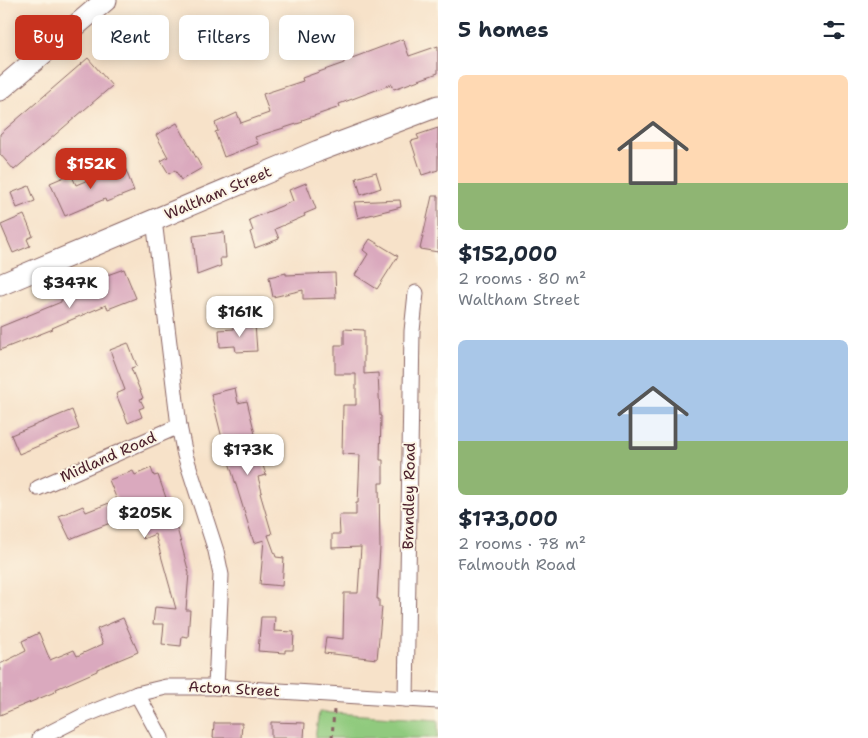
<!DOCTYPE html>
<html lang="en">
<head>
<meta charset="utf-8">
<style>
	:root { --surface:#fff; --page:#f2f2f3; --text:#1f2937; --muted:#747a83; --accent:#c8321e }
	body { margin:0; font-family:"Shantell Sans",sans-serif; background:var(--page); color:var(--text); height:100vh; display:flex; flex-direction:column; font-size:19px; white-space:nowrap }
	* { box-sizing:border-box; margin:0 }
	p { font-size:16px; color:var(--muted) }
	.icon { flex:none; width:28px; height:28px; fill:none; stroke:currentColor; stroke-width:2; stroke-linecap:round; stroke-linejoin:round }
	.map { position:relative; flex:1; overflow:hidden }
	.drawer { display:flex; flex-direction:column; background:var(--surface); width:430px }
	.drawer>* { flex:none }
	.top-card { position:absolute; left:15px; top:15px; width:348px; height:45px; display:flex; gap:10px }
	.price { position:absolute; translate:-50% -42px; padding:0 11px; border-radius:10px; background:#fff; color:#222; font-size:16px; line-height:32px; filter:drop-shadow(0 1px 2px #0008) }
	.price::after { content:''; position:absolute; left:50%; top:30px; width:15px; height:11px; margin-left:-8px; background:inherit; clip-path:polygon(0 0,100% 0,50% 100%) }
	.price.current { background:var(--accent); color:#fff }
	ul { padding:0; list-style:none }
	li { display:grid; align-content:center; gap:10px; height:265px; padding:0 20px }
	li span { display:grid; place-items:center; height:155px; border-radius:8px; color:#555 }
	li>.icon { margin-inline-start:auto }
	span .icon { width:90px; height:90px; fill:#fffc; stroke-width:1 }
	li b { font-size:21px }
	h2 { display:flex; justify-content:space-between; align-items:center; height:60px; padding:0 20px; font-size:21px }
	.tag { padding:0 18px; border-radius:8px; background:var(--surface); box-shadow:0 2px 12px #0003; font-size:18px; line-height:45px }
	.tag.current { background:var(--accent); color:#fff }
	main { display:flex; flex:1; min-height:0 }
	.map>svg:first-child { display:block }
	.green { fill:#90ca7e; stroke:#6d7454 }
	.building { fill:#daa9be }
	.lines { fill:none; stroke-linecap:round; stroke-linejoin:round }
	.street-casing { stroke:#876362; stroke-width:17 }
	.secondary-casing { stroke:#876362; stroke-width:23 }
	.path { stroke:#876362; stroke-width:3; stroke-dasharray:4 4; stroke-linecap:butt }
	.street { stroke:#fff; stroke-width:15 }
	.secondary { stroke:#fff; stroke-width:21 }
	.labels { text-anchor:middle; dominant-baseline:central; stroke-width:4; stroke-linejoin:round; paint-order:stroke }
	.street-label { font-size:15px; fill:#4a1f2b; stroke:#fcf5e5 }
</style>
</head>
<body>
<main>
<div class="map">
<svg width="438" height="738" viewBox="0 0 438 738">
	<rect width="100%" height="100%" fill="#fcf5e5"/>
	<filter id="ink" filterUnits="userSpaceOnUse"><feTurbulence type="fractalNoise" baseFrequency=".02" numOctaves="2"/><feDisplacementMap in="SourceGraphic" scale="10" xChannelSelector="R" yChannelSelector="G"/><feConvolveMatrix kernelMatrix="1 2 1 2 8 2 1 2 1" color-interpolation-filters="sRGB"/></filter>
	<filter id="wash" filterUnits="userSpaceOnUse"><feTurbulence type="fractalNoise" baseFrequency=".0096" numOctaves="4" result="noise"/><feDisplacementMap in="SourceGraphic" scale="20" xChannelSelector="R" yChannelSelector="G"/><feGaussianBlur stdDeviation="1.12" result="paint"/><feColorMatrix in="noise" values="0 0 0 0 0 0 0 0 0 0 0 0 0 0 0 0 0 1.4 0 .05"/><feComposite in="paint" operator="in"/></filter>
	<g filter="url(#wash)">
		<rect width="100%" height="100%" fill="#f7e2c9"/>
		<path class="green" d="M319 712 438 720V738H315Z"/>
		<g id="blocks">
			<g class="building">
				<path d="M403 39 409 56 438 46V73L394 89 392 84 339 104 340 107 302 120 303 122 255 137 258 144 224 157 215 132 218 131 215 123 237 113 241 123 269 113 263 94 303 81 302 78 344 63V61Z"/>
				<path d="M88 58 112 86 14 170 0 154V134Z"/>
				<path d="M177 123 202 168 181 180 175 170 169 174 161 161 168 157 156 135Z"/>
				<path d="M438 128V170L422 175 411 141 419 139 417 135Z"/>
				<path d="M124 165 134 191 106 202 105 199 65 216 50 183 71 174 76 185Z"/>
				<path d="M376 172 381 188 361 195 356 178Z"/>
				<path d="M306 183 316 209 304 214 305 216 275 229 279 239 255 248 250 232 253 231 249 220 293 201 289 190Z"/>
				<path d="M29 186 35 201 17 208 11 193Z"/>
				<path d="M432 196H438V252L420 249Z"/>
				<path d="M400 200 401 207 358 218 354 202Z"/>
				<path d="M24 215 33 236 27 239 30 246 13 253 1 225Z"/>
				<path d="M224 232 226 258H220L221 266 197 275 193 236Z"/>
				<path d="M370 239 398 256 377 289 355 275 368 254 363 250Z"/>
				<path d="M124 269 136 298 108 309 106 305 52 328 53 329 0 350V327L61 302V300L98 285 96 279Z"/>
				<path d="M286 273V275L335 273 336 298 303 299V290L273 297 269 277Z"/>
				<path d="M255 324 257 351 236 352 235 346 220 347 219 330 234 329V325Z"/>
				<path d="M344 329 364 330V374L378 373 380 416H381L380 460H383V483H379L380 548 377 599H379V607H382L377 659 324 653 326 637 343 639 344 593H358L361 547 332 548V534H340L339 515H356V503H358L360 455 342 454 343 405H356V374H335V345H344Z"/>
				<path d="M128 343 137 366 131 368 143 398 140 399 144 407 139 409 142 417 128 423 116 394 125 390 110 350Z"/>
				<path d="M235 388 238 403 247 401 255 434H253L266 475 258 477 262 492 260 493 272 534 268 535 276 557 284 558 282 586 260 584 264 540 254 543 224 446 211 394Z"/>
				<path d="M72 410 79 429 19 454 11 435Z"/>
				<path d="M151 468 154 476 158 475 178 532 189 573 186 610H190L188 637 182 636 181 646 162 644 164 624H153L155 607 176 609 155 534 143 539 134 514 92 530 70 539 59 516 83 506 86 512 117 500 109 480 133 471 135 475Z"/>
				<path d="M261 617H275L274 631 294 632 293 650H285V653L258 651Z"/>
				<path d="M123 618 138 652 97 669V671L56 689 57 691 0 715V664L26 651 22 641 39 633 50 660 74 650 77 656 103 644 97 629Z"/>
				<path d="M271 722 305 723 304 738H271Z"/>
				<path d="M214 723H242L241 738H213Z"/>
			</g>
		</g>
	</g>
	<g filter="url(#ink)">
		<use href="#blocks" fill-opacity="0" stroke="#876362" stroke-width="1"/>
		<g class="lines">
			<g class="street-casing">
				<g id="street">
					<path d="M154 220 179 426 185 455 216 551 221 575 216 687"/>
					<path d="M38 488 179 426"/>
					<path d="M137 694 161 738"/>
					<path d="M406 699 412 331 416 293"/>
					<path d="M40 738 83 716 137 694 166 687H216L438 701"/>
				</g>
			</g>
			<g class="secondary-casing">
				<g id="secondary">
					<path d="M0 90 106 0"/>
					<path d="M0 285 318 151 438 106"/>
				</g>
			</g>
			<path class="path" d="M332 738 334 710"/>
			<use href="#street" class="street"/>
			<use href="#secondary" class="secondary"/>
		</g>
	</g>
	<g class="labels">
		<g class="street-label">
			<text transform="translate(218 193) rotate(-23)">Waltham Street</text>
			<text transform="translate(108 457) rotate(-24)">Midland Road</text>
			<text transform="translate(409 496) rotate(-89)">Brandley Road</text>
			<text transform="translate(234 689) rotate(3)">Acton Street</text>
		</g>
	</g>
</svg>
<b class="price current" style="left:91px;top:190px">$152K</b>
<b class="price" style="left:70px;top:309px">$347K</b>
<b class="price" style="left:240px;top:338px">$161K</b>
<b class="price" style="left:248px;top:476px">$173K</b>
<b class="price" style="left:145px;top:539px">$205K</b>
<div class="top-card">
<a class="tag current">Buy</a>
<a class="tag">Rent</a>
<a class="tag">Filters</a>
<a class="tag">New</a>
</div>
</div>
<section class="drawer">
<h2>5 homes<svg class="icon" aria-label="filters" viewBox="0 0 24 24"><path d="M4 7h16M4 17h16"/><circle cx="9" cy="7" r="2"/><circle cx="15" cy="17" r="2"/></svg></h2>
<ul>
<li><span style="background:linear-gradient(#ffd9b3 70%,#8fb573 0)"><svg class="icon" aria-label="home" viewBox="0 0 24 24"><path d="M3 11l9-7 9 7M6 9v11h12V9"/></svg></span><div><b>$152,000</b><p>2 rooms · 80 m²</p><p>Waltham Street</p></div></li>
<li><span style="background:linear-gradient(#a9c7e8 65%,#8fb573 0)"><svg class="icon" aria-label="home" viewBox="0 0 24 24"><path d="M3 11l9-7 9 7M6 9v11h12V9"/></svg></span><div><b>$173,000</b><p>2 rooms · 78 m²</p><p>Falmouth Road</p></div></li>
</ul>
</section>
</main>
</body>
</html>
